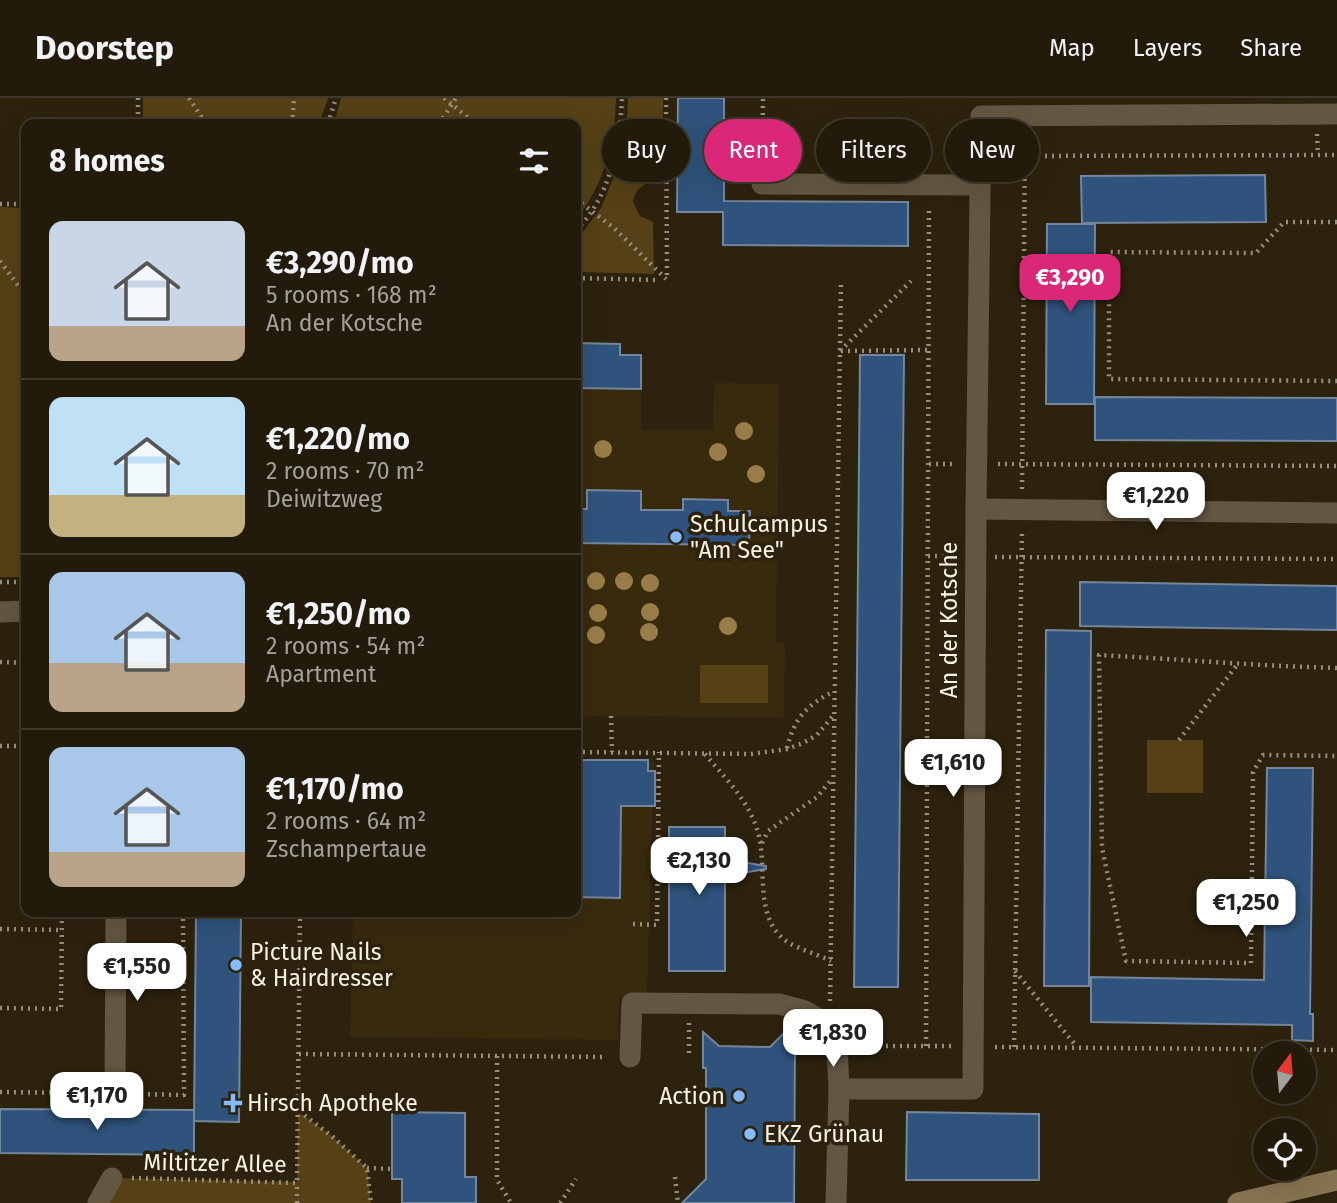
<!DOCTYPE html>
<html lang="en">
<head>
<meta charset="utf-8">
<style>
	:root { --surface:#221a0a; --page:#2e2718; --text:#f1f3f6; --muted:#a2a19c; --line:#3f382b; --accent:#db2777 }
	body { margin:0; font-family:"Fira Sans",sans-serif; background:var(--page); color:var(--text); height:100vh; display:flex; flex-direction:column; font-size:26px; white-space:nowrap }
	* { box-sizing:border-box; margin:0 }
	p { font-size:23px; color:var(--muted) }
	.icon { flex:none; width:38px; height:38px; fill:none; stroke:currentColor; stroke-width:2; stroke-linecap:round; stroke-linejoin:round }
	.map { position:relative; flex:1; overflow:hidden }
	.details { position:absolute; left:21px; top:21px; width:560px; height:798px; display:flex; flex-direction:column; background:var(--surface); border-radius:14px; box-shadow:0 7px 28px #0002,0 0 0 2px var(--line) }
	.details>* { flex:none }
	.hud { position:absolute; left:602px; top:21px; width:630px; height:63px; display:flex; gap:14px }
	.needle { width:46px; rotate:16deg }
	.fabs { position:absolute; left:1253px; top:943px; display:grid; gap:14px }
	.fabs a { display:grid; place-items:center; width:63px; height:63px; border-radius:50%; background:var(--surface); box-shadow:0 7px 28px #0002,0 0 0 2px var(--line); font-size:35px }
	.price { position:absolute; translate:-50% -60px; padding:0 16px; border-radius:14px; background:#fff; color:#222; font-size:23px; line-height:46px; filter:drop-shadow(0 2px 4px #0008) }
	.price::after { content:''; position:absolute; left:50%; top:42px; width:21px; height:16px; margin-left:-10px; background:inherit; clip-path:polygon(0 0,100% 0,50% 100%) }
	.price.active { background:var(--accent); color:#fff }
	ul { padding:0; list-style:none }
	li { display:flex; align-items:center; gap:21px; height:175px; padding:0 28px }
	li+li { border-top:2px solid var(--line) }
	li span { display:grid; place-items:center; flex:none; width:196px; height:140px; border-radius:14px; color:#555 }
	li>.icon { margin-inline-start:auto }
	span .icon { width:84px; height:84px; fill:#fffc; stroke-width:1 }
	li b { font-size:30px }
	h2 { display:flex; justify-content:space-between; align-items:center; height:84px; padding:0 28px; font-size:30px }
	.chip { padding:0 24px; border-radius:32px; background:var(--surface); box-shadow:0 7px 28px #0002,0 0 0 2px var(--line); font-size:24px; line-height:63px }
	.chip.active { background:var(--accent); color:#fff }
	header { display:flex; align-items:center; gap:42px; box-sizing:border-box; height:98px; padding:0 35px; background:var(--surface); border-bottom:2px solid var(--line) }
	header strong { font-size:33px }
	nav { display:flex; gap:38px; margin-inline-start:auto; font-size:24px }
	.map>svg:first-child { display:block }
	.built { fill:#382a0d }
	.green { fill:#564116 }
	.building { fill:#2f537c; stroke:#74869b; stroke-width:2 }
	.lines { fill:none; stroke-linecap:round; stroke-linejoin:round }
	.path { stroke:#978f7e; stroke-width:4.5; stroke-dasharray:2 5; stroke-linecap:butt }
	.street { stroke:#635742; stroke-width:21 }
	.secondary { stroke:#867351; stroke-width:21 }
	.tree { fill:#997d48 }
	.poi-dot { fill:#85bbfb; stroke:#2d220d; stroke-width:2.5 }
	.labels { text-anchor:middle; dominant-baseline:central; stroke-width:7; stroke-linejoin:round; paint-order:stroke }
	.poi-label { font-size:23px; fill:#f9f2e5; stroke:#2d220d; text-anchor:start }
	.street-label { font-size:23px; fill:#f9f2e5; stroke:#2d220d }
</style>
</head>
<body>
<header>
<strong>Doorstep</strong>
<nav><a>Map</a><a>Layers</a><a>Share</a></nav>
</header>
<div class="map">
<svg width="1337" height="1105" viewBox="0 0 1337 1105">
	<rect width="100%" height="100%" fill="#2d220d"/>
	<g class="built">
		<path d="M576 256 641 257V332H713L714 285 779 286 776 544 785 545 784 620 576 618Z"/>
		<path d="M576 662 654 663 647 893 619 901 618 942 350 939 353 814H576Z"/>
	</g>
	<g class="green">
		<path d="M143 0H328L319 26H143Z"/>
		<path d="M341 0H616C615 45 604 86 576 122V26H334Z"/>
		<path d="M628 0H663L662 84C647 84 637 86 633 104L640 118 653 124 654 176 576 174V143L601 110 617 71 627 22Z"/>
		<path d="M0 109 26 110V479H0Z"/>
		<rect x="700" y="567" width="68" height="38"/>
		<rect x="1147" y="642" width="56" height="53"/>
		<path d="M298 1013 333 1039 367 1070 371 1105H98L112 1080 297 1084Z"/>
	</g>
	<g class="building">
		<path d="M678 0H724V103L908 104V148L723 147V114H677Z"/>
		<path d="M1265 77 1266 124 1082 125 1081 78Z"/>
		<path d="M1047 126H1095L1094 306H1046Z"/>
		<path d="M576 245 620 246V257H641V291L576 290Z"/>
		<path d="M860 257H904L898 889H854Z"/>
		<path d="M1095 299 1337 300V343L1095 342Z"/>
		<path d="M587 392 641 393V412H683V401L728 402V413H750L749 447 576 445V411H587Z"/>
		<path d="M1080 484 1337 488V532L1080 528Z"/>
		<path d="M1046 532 1091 533 1089 888H1044Z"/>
		<path d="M576 662H648V673H655V708H621L620 800 576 799Z"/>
		<path d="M1267 670H1313L1310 916H1313V943L1292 942V927L1091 924V879L1264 882Z"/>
		<path d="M669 729H725V761L766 768V771L725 778V873H669Z"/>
		<path d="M196 814H241L239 1024 194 1023Z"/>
		<path d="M703 934 719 948 770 949 783 936 795 949 794 1105H682L706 1081V970H703Z"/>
		<path d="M0 1011 194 1012V1057L0 1055Z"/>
		<path d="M392 1014 465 1015V1079H476V1105H402V1081H392Z"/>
		<path d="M907 1014 1039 1016V1082H906Z"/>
	</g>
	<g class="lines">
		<g class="path">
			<path d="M138 0V26"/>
			<path d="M189 0 206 26"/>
			<path d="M444 0 476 26"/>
			<path d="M666 0 667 182"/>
			<path d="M292 26 294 0"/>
			<path d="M328 26 336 0"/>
			<path d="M439 26 456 0"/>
			<path d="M1317 36 1318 57"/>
			<path d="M1024 58 1337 57"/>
			<path d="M762 66 763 0"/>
			<path d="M576 101 614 130 666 181"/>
			<path d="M0 106H26"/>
			<path d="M1337 124H1284L1256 155 1109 154V281L1337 283"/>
			<path d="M576 132C610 100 620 46 622 0"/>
			<path d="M0 163 26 198"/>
			<path d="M576 180 657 182"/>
			<path d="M840 253 911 183"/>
			<path d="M841 253 928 252"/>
			<path d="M929 366H955"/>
			<path d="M998 366 1337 368"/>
			<path d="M1022 391 1025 40"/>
			<path d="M928 458H955"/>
			<path d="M995 459 1337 461"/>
			<path d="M0 484H26"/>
			<path d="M0 564 26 565"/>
			<path d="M1337 570C1257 568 1178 561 1099 557L1102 750 1126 863 1251 865 1253 674 1263 657 1337 658"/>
			<path d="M611 618 612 654"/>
			<path d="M1179 642 1237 567"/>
			<path d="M0 648H26"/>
			<path d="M787 650C795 619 806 608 834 593"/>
			<path d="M576 654 751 656 787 651 803 645 817 637 832 619"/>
			<path d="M705 656C724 679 748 702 757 731 769 766 752 818 786 843 798 851 817 856 831 863"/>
			<path d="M762 745 768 733 817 699 832 681"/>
			<path d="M300 817 392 818"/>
			<path d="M633 826 657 827 659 654"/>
			<path d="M0 831 62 832"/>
			<path d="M1015 873 1077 949"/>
			<path d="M830 903 841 183"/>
			<path d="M0 910 61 911 62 814"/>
			<path d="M858 948H951"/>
			<path d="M926 948 929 108"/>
			<path d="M995 949 1337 952"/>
			<path d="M1014 949 1022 432"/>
			<path d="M689 955V924"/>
			<path d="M299 956 607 959"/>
			<path d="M497 958V1082L511 1105"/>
			<path d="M0 994 94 995"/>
			<path d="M134 996 184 997 183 814"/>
			<path d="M299 1013 333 1039 367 1070 371 1105"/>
			<path d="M367 1070 392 1071"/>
			<path d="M675 1079 678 1105"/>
			<path d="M132 1080 297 1085 300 814"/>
			<path d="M297 1105V1085"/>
			<path d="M560 1105 576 1081"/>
		</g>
		<g class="street">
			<path d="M762 86 980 87"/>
			<path d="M976 411 1337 415"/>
			<path d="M0 514 26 513"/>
			<path d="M630 959 632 905 779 906 805 913 826 925 837 948 839 991"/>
			<path d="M115 995 116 814"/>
			<path d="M98 1105 112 1080"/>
			<path d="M836 1105 839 991H973L976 411 981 18 1337 16"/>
		</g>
		<path class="secondary" d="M1238 1105 1337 1082"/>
	</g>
	<g class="tree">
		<circle cx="744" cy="333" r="9"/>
		<circle cx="603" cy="351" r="9"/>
		<circle cx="718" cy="354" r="9"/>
		<circle cx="756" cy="376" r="9"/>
		<circle cx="596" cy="483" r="9"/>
		<circle cx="624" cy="483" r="9"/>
		<circle cx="650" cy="485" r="9"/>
		<circle cx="650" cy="514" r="9"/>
		<circle cx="598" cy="515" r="9"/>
		<circle cx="728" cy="528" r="9"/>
		<circle cx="649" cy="534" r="9"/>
		<circle cx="596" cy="537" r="9"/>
	</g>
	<g class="poi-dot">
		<circle cx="676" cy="439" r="7"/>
		<circle cx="236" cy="867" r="7"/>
		<circle cx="739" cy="998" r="7"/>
		<path d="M229.5 994.5h7v7h7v7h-7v7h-7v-7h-7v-7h7z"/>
		<circle cx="750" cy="1036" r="7"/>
	</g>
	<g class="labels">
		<g class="poi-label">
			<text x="690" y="426">Schulcampus<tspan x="690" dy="26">"Am See"</tspan></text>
			<text x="250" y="854">Picture Nails<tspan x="250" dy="26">&amp; Hairdresser</tspan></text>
			<text x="725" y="998" text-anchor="end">Action</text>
			<text x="247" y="1005">Hirsch Apotheke</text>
			<text x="764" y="1036">EKZ Grünau</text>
		</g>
		<g class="street-label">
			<text transform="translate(949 522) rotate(-90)">An der Kotsche</text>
			<text transform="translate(215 1065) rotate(1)">Miltitzer Allee</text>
		</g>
	</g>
</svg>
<div class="fabs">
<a><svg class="needle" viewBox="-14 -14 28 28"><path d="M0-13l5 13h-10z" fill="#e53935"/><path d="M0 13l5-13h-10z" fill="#a2a19c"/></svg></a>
<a><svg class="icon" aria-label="locate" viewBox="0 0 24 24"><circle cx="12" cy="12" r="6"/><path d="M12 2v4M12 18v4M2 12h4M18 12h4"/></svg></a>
</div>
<b class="price active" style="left:1070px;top:216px">€3,290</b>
<b class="price" style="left:1156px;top:434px">€1,220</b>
<b class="price" style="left:953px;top:701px">€1,610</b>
<b class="price" style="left:699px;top:799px">€2,130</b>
<b class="price" style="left:1246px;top:841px">€1,250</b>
<b class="price" style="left:137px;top:905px">€1,550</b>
<b class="price" style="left:833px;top:971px">€1,830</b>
<b class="price" style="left:97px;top:1034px">€1,170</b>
<div class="hud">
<a class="chip">Buy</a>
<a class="chip active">Rent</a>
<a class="chip">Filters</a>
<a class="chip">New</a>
</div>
<section class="details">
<h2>8 homes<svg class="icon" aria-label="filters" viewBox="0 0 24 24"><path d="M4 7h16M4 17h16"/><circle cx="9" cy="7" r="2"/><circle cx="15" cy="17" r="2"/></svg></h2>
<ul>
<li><span style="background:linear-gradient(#c9d6e8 75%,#b9a48a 0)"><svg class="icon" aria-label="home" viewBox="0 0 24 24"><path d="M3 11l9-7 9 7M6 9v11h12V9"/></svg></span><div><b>€3,290/mo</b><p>5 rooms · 168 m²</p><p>An der Kotsche</p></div></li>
<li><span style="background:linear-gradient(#bfe0f5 70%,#c2b280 0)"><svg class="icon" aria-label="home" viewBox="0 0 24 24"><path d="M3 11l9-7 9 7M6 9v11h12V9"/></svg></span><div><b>€1,220/mo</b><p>2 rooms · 70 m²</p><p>Deiwitzweg</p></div></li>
<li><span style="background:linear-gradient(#a9c7e8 65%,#b9a48a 0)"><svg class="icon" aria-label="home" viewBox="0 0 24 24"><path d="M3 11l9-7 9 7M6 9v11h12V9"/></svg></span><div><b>€1,250/mo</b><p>2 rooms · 54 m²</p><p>Apartment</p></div></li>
<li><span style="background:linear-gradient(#a9c7e8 75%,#b9a48a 0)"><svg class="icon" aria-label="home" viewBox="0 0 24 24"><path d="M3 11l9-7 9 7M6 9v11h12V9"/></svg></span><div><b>€1,170/mo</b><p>2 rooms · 64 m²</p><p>Zschampertaue</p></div></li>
</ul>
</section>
</div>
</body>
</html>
